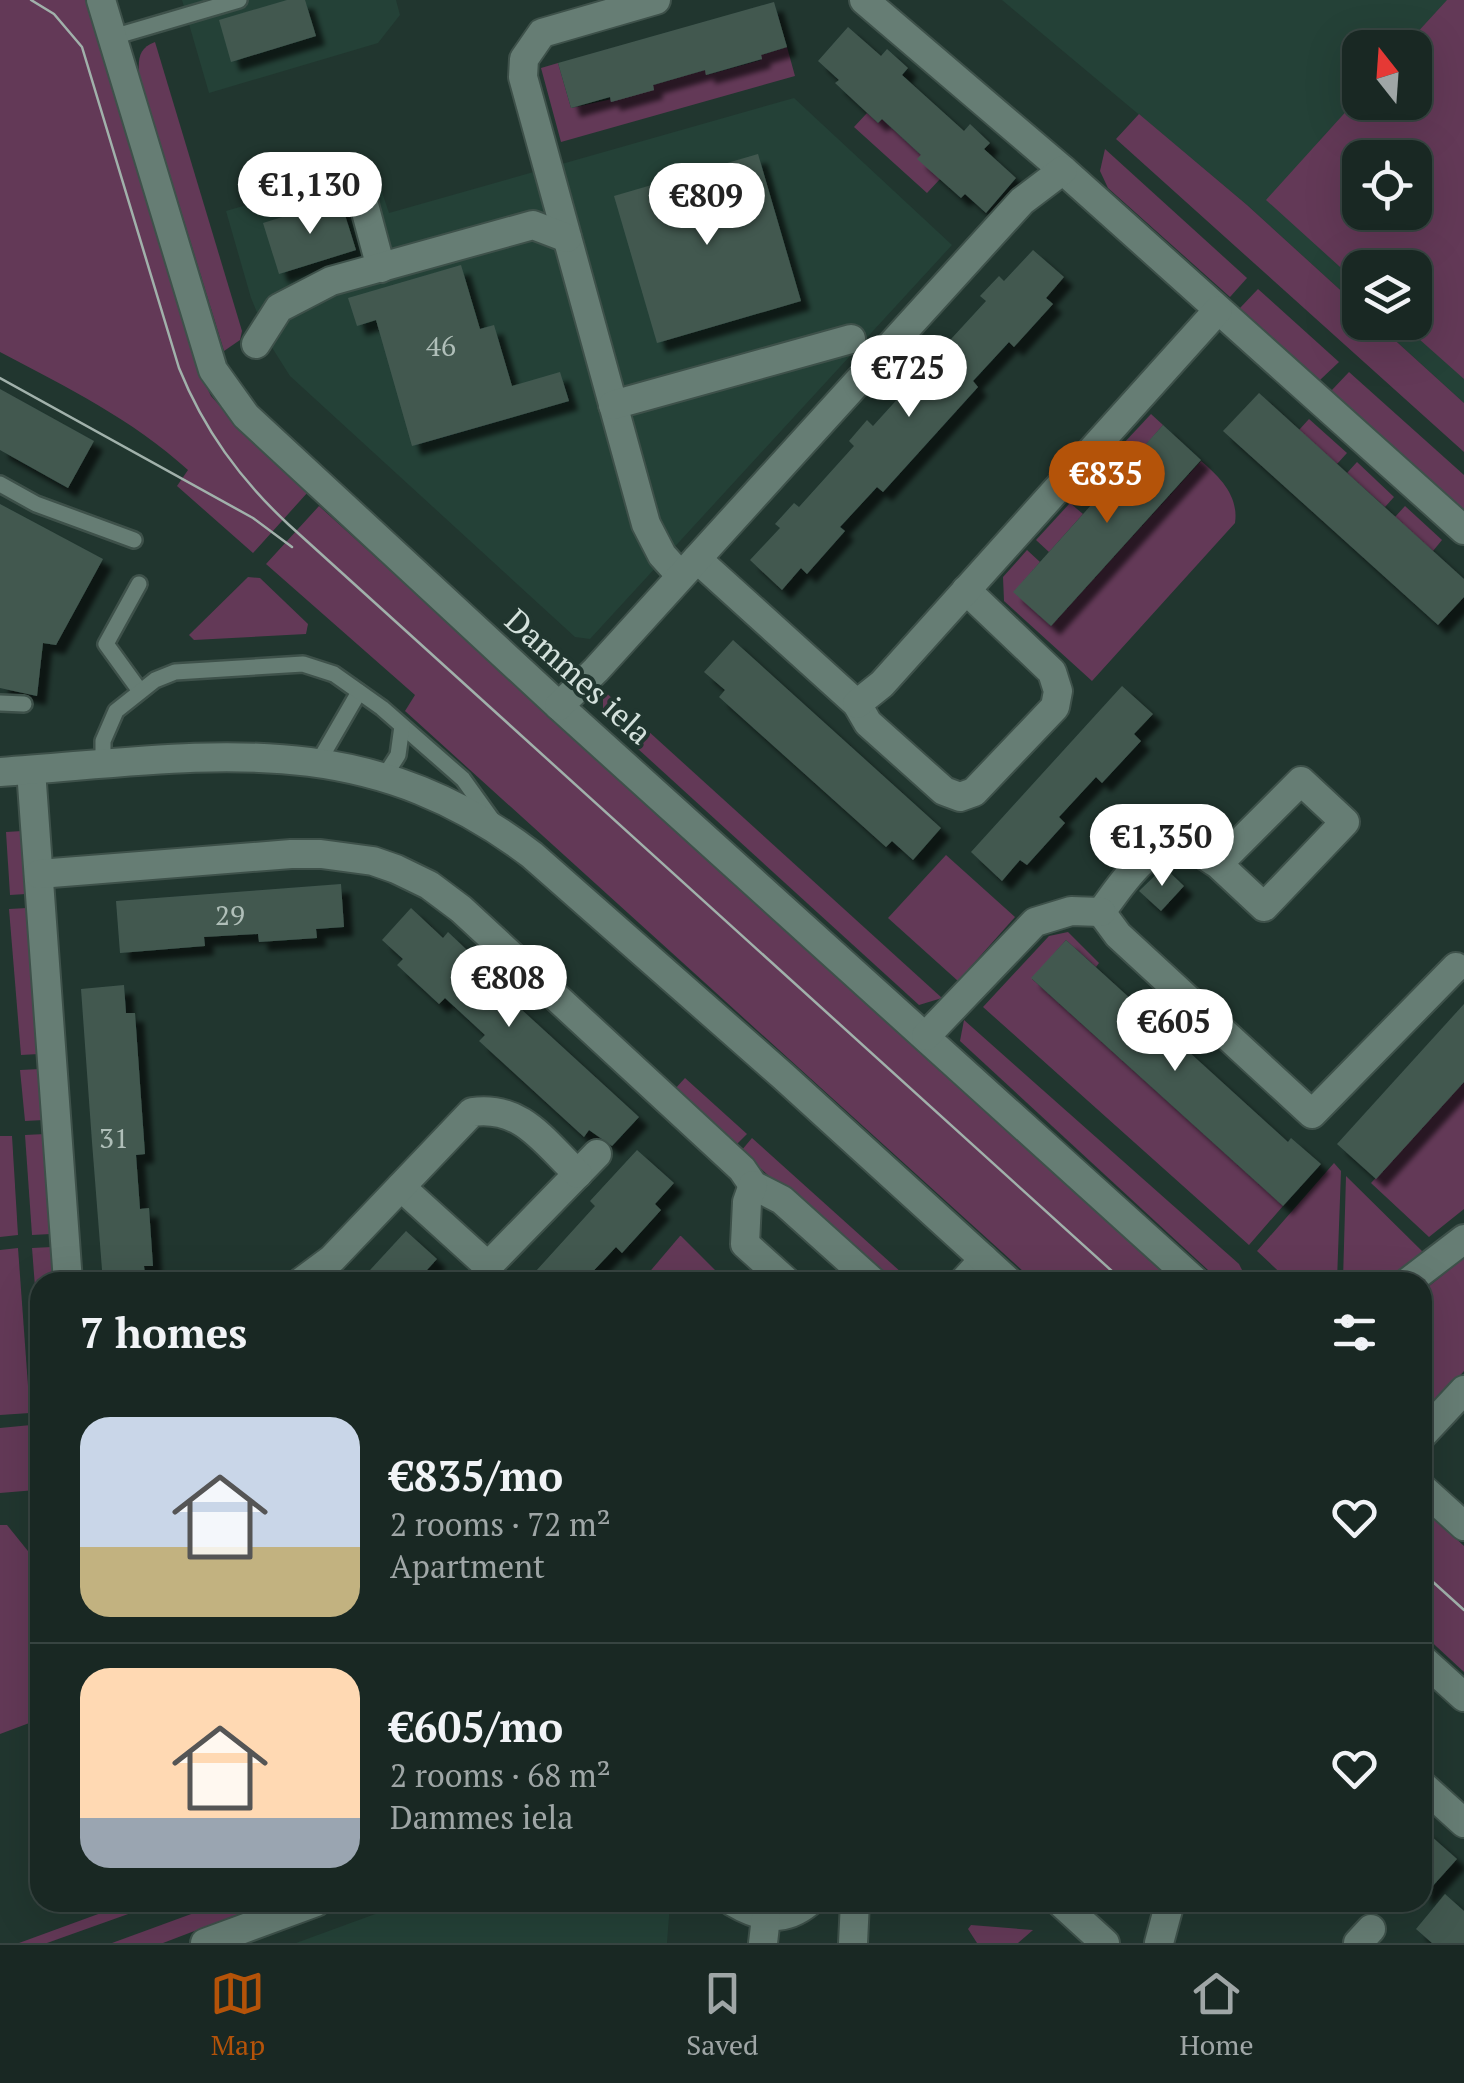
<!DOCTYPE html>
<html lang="en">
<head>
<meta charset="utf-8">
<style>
	:root { --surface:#192823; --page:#263430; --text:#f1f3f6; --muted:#9fa6a6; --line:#374441; --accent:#b45309 }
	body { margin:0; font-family:"PT Serif",serif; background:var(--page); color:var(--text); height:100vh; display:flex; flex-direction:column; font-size:38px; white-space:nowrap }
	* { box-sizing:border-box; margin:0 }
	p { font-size:32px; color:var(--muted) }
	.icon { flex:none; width:55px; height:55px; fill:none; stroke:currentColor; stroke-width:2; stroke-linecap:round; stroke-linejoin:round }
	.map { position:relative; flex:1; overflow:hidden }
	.panel { position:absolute; left:30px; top:1272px; width:1402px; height:640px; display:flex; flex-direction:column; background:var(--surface); border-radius:30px; box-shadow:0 10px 40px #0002,0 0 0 2px var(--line) }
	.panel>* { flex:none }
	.needle { width:65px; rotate:343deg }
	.fabs { position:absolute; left:1342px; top:30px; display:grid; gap:20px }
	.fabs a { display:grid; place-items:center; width:90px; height:90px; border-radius:20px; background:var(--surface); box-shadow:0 10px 40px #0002,0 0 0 2px var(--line); font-size:50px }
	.price { position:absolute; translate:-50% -85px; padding:0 22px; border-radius:35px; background:#fff; color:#222; font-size:32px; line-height:65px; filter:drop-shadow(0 2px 5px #0008) }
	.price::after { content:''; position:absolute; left:50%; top:60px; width:30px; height:22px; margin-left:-15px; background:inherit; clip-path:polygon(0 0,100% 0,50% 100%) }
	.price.active { background:var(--accent); color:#fff }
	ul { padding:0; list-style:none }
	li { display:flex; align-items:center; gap:30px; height:250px; padding:0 50px }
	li+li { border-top:2px solid var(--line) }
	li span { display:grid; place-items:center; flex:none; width:280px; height:200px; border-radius:30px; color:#555 }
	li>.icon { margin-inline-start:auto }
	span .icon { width:120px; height:120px; fill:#fffc; stroke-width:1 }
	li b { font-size:42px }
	h2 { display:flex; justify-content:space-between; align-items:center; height:120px; padding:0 50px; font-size:42px }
	.menu { display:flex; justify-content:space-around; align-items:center; height:140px; border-top:2px solid var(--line); background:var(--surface); font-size:28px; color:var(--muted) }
	.menu a { display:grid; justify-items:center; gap:5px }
	.menu .active { color:var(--accent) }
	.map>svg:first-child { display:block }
	.built { fill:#244137; fill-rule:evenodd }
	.green { fill:#633957; fill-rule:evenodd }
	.building { fill:#425850; filter:url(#shadow) }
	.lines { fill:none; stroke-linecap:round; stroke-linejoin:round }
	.service-casing { stroke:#3e514a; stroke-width:20 }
	.minor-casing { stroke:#3e514a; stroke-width:32 }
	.tertiary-casing { stroke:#3e514a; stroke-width:32 }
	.service { stroke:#667d74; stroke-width:15 }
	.minor { stroke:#667d74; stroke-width:28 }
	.tertiary { stroke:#667d74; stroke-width:28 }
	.tram { stroke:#a1b1ab; stroke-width:2.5 }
	.labels { text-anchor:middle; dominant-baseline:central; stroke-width:8; stroke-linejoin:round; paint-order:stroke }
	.number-label { font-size:28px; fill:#b0bfb9 }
	.street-label { font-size:32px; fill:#d4e1dc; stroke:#21362f }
</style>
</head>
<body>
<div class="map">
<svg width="1464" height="1943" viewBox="0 0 1464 1943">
	<defs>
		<filter id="shadow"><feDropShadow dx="9" dy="9" stdDeviation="2.5" flood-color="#0009"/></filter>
	</defs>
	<rect width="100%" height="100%" fill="#21362f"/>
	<g class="built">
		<path d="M182 0H396L400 15 378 43 209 93Z"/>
		<path d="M1002 0H1464V403L1376 323 1415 322V268H1360V308L1247 205ZM1360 48H1415V102H1360ZM1360 158H1415V212H1360Z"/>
		<path d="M794 98 952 245 590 639 575 637 290 376 271 346 251 298 226 211 374 168 389 213Z"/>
		<path d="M408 1902H670V1903L667 1943H296Z"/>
	</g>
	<g class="green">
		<path d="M0 0H91L194 360 211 396 249 438 308 492 253 553 177 486 188 470C132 419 66 387 0 352Z"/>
		<path d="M1447 0H1464V379L1401 323 1415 322V268H1360V285L1266 200 1360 96V102H1415V48L1404 47ZM1360 158H1415V212H1360Z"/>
		<path d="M155 42 242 331 240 340 224 351 139 74C138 58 139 48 155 42Z"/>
		<path d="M787 47 795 76 561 142 541 68 558 63 571 108 653 90V85L705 70 707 75 761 60V55Z"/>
		<path d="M867 113 878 123 882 119 921 155 940 179 927 193 854 127Z"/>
		<path d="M1139 114 1247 205 1360 308V322L1376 323 1464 403V452L1116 139Z"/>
		<path d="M1105 149 1247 278 1230 297 1108 188 1100 171Z"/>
		<path d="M1258 289 1339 362 1320 380 1240 308Z"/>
		<path d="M1349 372 1464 475V511L1331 391Z"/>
		<path d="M1151 414 1163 425 1136 456 1123 444Z"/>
		<path d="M1309 419 1347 453 1337 464 1299 430Z"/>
		<path d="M1114 455 1126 466 1093 503 1080 492Z"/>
		<path d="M1201 461C1220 477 1239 496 1235 523L1092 681 1004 601 1003 577 1027 550 1040 562 1014 592 1051 626Z"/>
		<path d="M1357 462 1394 497 1385 507 1347 473Z"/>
		<path d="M1070 503 1083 514 1049 552 1036 540Z"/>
		<path d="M319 506 1174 1282H1035L405 711 415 695 266 564Z"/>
		<path d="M1405 506 1442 540 1433 551 1395 517Z"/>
		<path d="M248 577 260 578 308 624 306 634 194 640 189 635Z"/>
		<path d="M603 690 942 998 919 1005 603 717Z"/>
		<path d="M22 831 26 894 10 895 6 832Z"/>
		<path d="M946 855 1015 917 958 981 888 918Z"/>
		<path d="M27 908 39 1054 21 1055 9 909Z"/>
		<path d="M1068 932 1099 963 1096 967 1066 940 1032 979 1283 1206 1249 1245 983 1007 1049 936Z"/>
		<path d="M964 1020 1239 1264 1248 1282H1221L960 1041Z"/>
		<path d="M40 1069 44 1120 25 1121 20 1070Z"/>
		<path d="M685 1078 747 1134 736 1145 674 1090Z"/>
		<path d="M1464 1082V1209L1429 1237 1371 1183Z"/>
		<path d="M45 1134 51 1234 32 1235 25 1135Z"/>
		<path d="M0 1136H12L18 1235 0 1237Z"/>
		<path d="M752 1138 912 1282H888L741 1151Z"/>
		<path d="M1334 1163 1341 1171 1337 1281 1343 1280 1346 1176 1423 1252 1384 1282H1290L1257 1251Z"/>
		<path d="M680 1236H681L727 1282H641Z"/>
		<path d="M52 1247 55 1282H40L37 1313 32 1248Z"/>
		<path d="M18 1248 30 1413 0 1415V1250Z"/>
		<path d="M1464 1258V1371L1426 1414 1423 1411V1291Z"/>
		<path d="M31 1425 36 1490 0 1493V1428Z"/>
		<path d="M1423 1508 1464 1546V1672L1423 1634Z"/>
		<path d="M0 1525H7L40 1566V1719L0 1734Z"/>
		<path d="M131 1902 159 1903 47 1943H19Z"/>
		<path d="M224 1902 268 1903 163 1943H112Z"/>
		<path d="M971 1925 1033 1930 1018 1943H977L968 1929Z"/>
	</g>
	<g class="building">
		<path d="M287 0H305L316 36 231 62 219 20Z"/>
		<path d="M774 2 787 47 761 55 762 59 706 75 705 70 653 85 654 90 611 102 610 97 571 108 558 63Z"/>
		<path d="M848 27 881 56 887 49 908 68 902 75 964 131 970 124 990 143 984 149 1016 178 986 213 965 194 961 198 917 159 921 155 882 119 878 123 835 83 839 80 818 61Z"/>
		<path d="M758 154 801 301 657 343 614 196Z"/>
		<path d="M340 199 356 250 279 274 263 223Z"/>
		<path d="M1033 250 1064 277 1046 298 1053 304 1014 347 1009 342 973 381 978 387 883 492 877 487 840 527 845 531 807 574 801 568 782 590 750 560 780 528 775 524 794 503 799 507 854 446 849 441 867 420 873 426 911 384 905 379 924 358 929 363 986 301 980 296 999 276 1004 281Z"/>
		<path d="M461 265 480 329 494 325 512 386 560 372 569 401 412 446 376 320 357 326 348 298Z"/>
		<path d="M0 389 94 441 68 488 0 450Z"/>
		<path d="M1259 393 1464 579V597L1438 625 1223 431Z"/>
		<path d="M1163 425 1201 460 1051 626 1013 592Z"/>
		<path d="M0 504 103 559 56 645 43 643 37 696 0 688Z"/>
		<path d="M733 640 941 828 913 860 892 841 886 847 719 697 725 690 704 672Z"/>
		<path d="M1122 686 1153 714 1134 734 1141 741 1102 783 1096 777 1059 817 1065 823 1027 865 1020 860 1002 881 971 852Z"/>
		<path d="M1164 867 1184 886 1161 911 1139 891Z"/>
		<path d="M341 884 344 927 316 929 317 938 259 942 258 934 204 937 205 946 120 953 116 901Z"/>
		<path d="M411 908 443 938 448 932 468 951 463 956 639 1117 612 1146 589 1130 584 1137 479 1041 485 1035 445 998 439 1004 397 965 403 959 382 940Z"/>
		<path d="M1066 940 1288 1142 1291 1138 1321 1164 1283 1206 1031 978Z"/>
		<path d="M124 985 126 1013H135L145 1154 136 1155 140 1209 149 1208 153 1266H144L146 1282H103L92 1142 81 989Z"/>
		<path d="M1464 1004V1082L1376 1179 1337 1144Z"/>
		<path d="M637 1150 674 1183 655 1204 661 1210 622 1253 616 1247 583 1282H526L595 1206 590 1201Z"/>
		<path d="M406 1231 437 1259 416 1282H359Z"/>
		<path d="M1422 1828 1457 1859 1422 1898Z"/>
		<path d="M1445 1894 1464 1911V1943H1432L1416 1929Z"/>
	</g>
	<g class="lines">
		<g class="service-casing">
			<g id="service">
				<path d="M113 37 239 0"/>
				<path d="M0 484 36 504 134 540"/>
				<path d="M139 584 106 644 140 691"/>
				<path d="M0 703 24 704"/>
				<path d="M319 761 359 692"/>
				<path d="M103 764V741L116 711 155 680 175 672 303 664 334 674 382 708 463 779 496 825"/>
				<path d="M384 777 398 755 402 726"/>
			</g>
		</g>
		<g class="minor-casing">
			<g id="minor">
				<path d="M101 0 213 370 246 416 559 706 1196 1282"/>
				<path d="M656 0 542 33 524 59 523 77 646 524 662 555 680 575"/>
				<path d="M864 0 1063 170 1464 530"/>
				<path d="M362 197 381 268"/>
				<path d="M256 344 279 308 331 281 533 225 567 238"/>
				<path d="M613 405 851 339"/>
				<path d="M697 559 857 704 868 723 944 791 960 797 974 792 1055 707 1058 691 1052 672 966 590"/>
				<path d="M857 704 882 684 1218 310"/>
				<path d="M559 706 596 670 1022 201 1063 170"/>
				<path d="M31 770 68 1282"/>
				<path d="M39 874 291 854H321L373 861 396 869 429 885 461 909 742 1169 753 1185 782 1200 873 1282"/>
				<path d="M1101 912C1121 886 1151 833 1191 847 1200 851 1209 859 1218 864L1301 781 1345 822 1264 907 1218 864"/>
				<path d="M1101 912 1118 935 1312 1114 1456 967"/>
				<path d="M926 1036 1035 922 1071 911 1101 912"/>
				<path d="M753 1185 747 1202 745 1244 787 1282"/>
				<path d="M401 1187 488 1266 597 1154"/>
				<path d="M301 1282 332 1259 472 1112C522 1105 544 1142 578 1174"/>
				<path d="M963 1282 984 1259"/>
				<path d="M1408 1282 1464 1239"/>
				<path d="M1422 1435 1464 1390"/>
				<path d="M1422 1488 1464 1526"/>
				<path d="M1422 1785 1464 1823"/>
				<path d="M733 1902C760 1918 784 1923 809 1902"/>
				<path d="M1060 1902 1105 1943"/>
				<path d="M205 1943 316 1902"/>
				<path d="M763 1943 766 1917"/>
				<path d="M853 1943 855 1902"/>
				<path d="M1159 1943 1170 1902"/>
				<path d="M1358 1943 1371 1929"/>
			</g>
		</g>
		<g class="tertiary-casing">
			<g id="tertiary">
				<path d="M0 772C200 758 360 723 532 855L783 1076 1009 1282"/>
				<path d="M1422 1659 1464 1697"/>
			</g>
		</g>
		<use href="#service" class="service"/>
		<use href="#minor" class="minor"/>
		<use href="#tertiary" class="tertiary"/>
		<g class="tram">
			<path d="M31 0 54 14 82 47 179 368C204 430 240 479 288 524L1124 1282"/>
			<path d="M0 378 253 518 292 547"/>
			<path d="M1422 1572 1464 1610"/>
		</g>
	</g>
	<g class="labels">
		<g class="number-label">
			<text x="441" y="345">46</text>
			<text x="230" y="914">29</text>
			<text x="114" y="1137">31</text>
		</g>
		<g class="street-label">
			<text transform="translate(579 676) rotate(42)">Dammes iela</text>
		</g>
	</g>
</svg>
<div class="fabs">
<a><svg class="needle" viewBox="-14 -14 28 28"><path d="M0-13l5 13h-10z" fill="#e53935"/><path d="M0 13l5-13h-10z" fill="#9fa6a6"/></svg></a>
<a><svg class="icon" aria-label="locate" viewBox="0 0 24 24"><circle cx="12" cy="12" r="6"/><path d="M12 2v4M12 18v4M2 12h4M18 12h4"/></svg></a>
<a><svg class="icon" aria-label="layers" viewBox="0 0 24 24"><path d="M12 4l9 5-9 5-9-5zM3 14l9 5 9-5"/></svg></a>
</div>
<b class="price" style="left:310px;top:237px">€1,130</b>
<b class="price" style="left:707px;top:248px">€809</b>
<b class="price" style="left:909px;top:420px">€725</b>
<b class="price active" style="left:1107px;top:526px">€835</b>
<b class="price" style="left:1162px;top:889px">€1,350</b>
<b class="price" style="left:509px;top:1030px">€808</b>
<b class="price" style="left:1175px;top:1074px">€605</b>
<section class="panel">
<h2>7 homes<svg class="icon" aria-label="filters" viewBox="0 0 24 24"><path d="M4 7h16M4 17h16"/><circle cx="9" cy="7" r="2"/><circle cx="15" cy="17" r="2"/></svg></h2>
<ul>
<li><span style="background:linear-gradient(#c9d6e8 65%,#c2b280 0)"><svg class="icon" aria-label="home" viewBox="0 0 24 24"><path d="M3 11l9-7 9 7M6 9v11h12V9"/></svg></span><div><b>€835/mo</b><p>2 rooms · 72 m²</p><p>Apartment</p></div><svg class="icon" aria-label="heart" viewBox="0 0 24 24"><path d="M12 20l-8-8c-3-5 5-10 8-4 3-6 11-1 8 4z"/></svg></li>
<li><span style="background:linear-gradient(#ffd9b3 75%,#9aa5b1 0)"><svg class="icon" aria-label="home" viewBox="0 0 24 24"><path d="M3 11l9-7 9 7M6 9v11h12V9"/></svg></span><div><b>€605/mo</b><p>2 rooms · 68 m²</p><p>Dammes iela</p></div><svg class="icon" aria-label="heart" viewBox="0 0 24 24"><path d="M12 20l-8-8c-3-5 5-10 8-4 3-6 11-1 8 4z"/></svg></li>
</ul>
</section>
</div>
<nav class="menu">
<a class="active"><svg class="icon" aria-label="map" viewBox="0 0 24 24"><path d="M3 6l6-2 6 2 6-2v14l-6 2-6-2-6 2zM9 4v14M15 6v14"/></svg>Map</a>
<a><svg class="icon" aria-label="saved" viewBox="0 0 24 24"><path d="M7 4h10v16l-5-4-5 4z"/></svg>Saved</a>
<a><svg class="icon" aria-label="home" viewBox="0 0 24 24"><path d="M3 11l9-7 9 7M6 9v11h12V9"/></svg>Home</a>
</nav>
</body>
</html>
